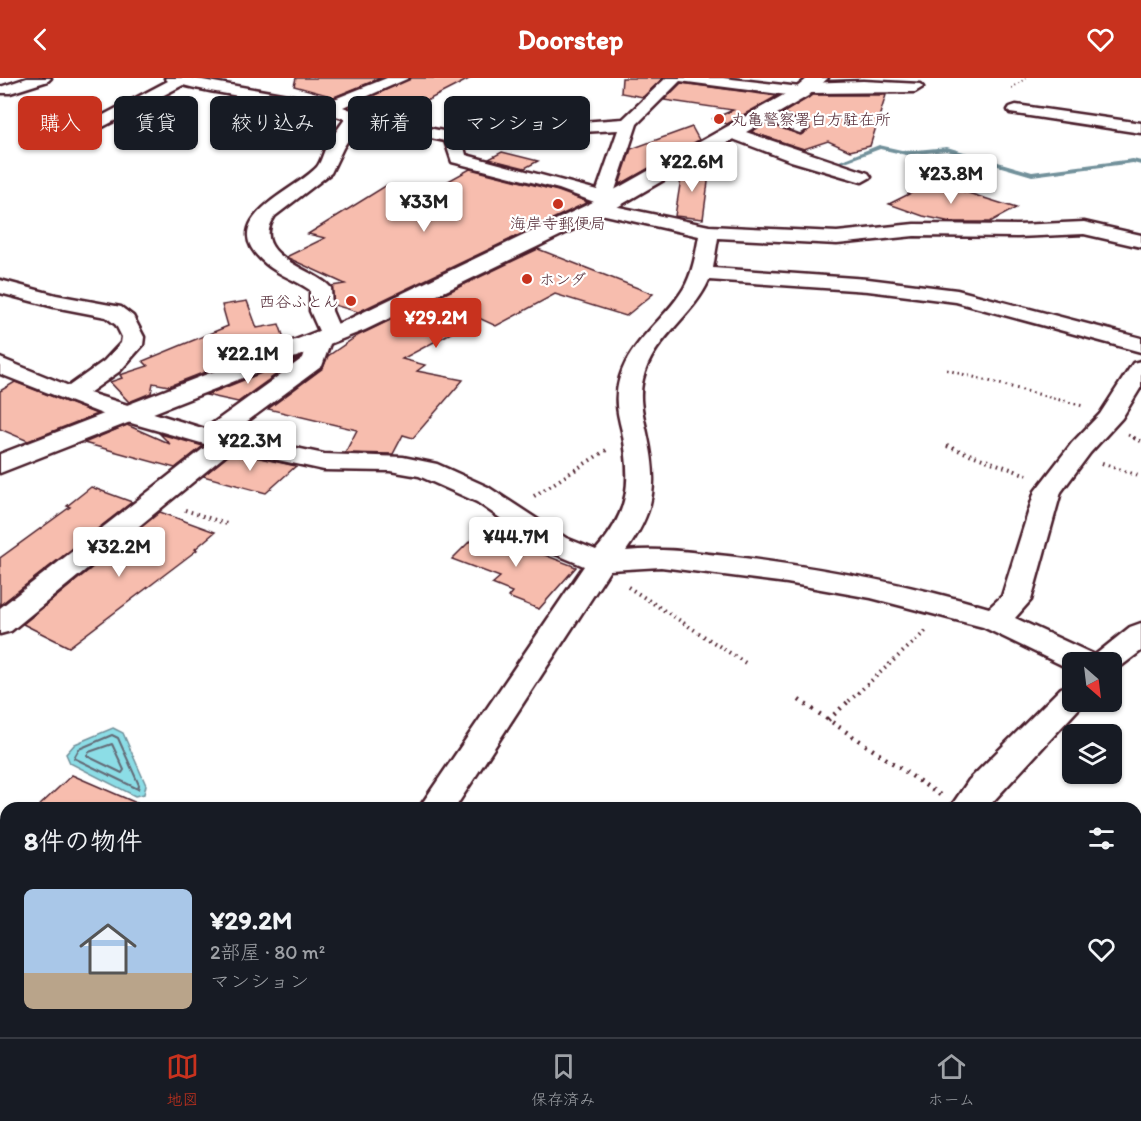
<!DOCTYPE html>
<html lang="ja">
<head>
<meta charset="utf-8">
<style>
	:root { --surface:#171b24; --page:#20242c; --text:#f1f3f6; --muted:#9ea1a6; --line:#363941; --accent:#c8321e }
	body { margin:0; font-family:Itim,"Klee One",sans-serif; background:var(--page); color:var(--text); height:100vh; display:flex; flex-direction:column; font-size:22px; white-space:nowrap }
	* { box-sizing:border-box; margin:0 }
	p { font-size:20px; color:var(--muted) }
	.icon { flex:none; width:33px; height:33px; fill:none; stroke:currentColor; stroke-width:2; stroke-linecap:round; stroke-linejoin:round }
	.map { position:relative; flex:1; overflow:hidden }
	.drawer { position:absolute; left:0px; top:724px; width:1142px; height:236px; display:flex; flex-direction:column; background:var(--surface); border-radius:18px 18px 0 0; box-shadow:0 2px 4px #0004 }
	.drawer>* { flex:none }
	.hud { position:absolute; left:18px; top:18px; width:600px; height:54px; display:flex; gap:12px }
	.needle { width:39px; rotate:152deg }
	.fabs { position:absolute; left:1062px; top:574px; display:grid; gap:12px }
	.fabs a { display:grid; place-items:center; width:60px; height:60px; border-radius:9px; background:var(--surface); box-shadow:0 2px 4px #0004; font-size:30px }
	.price { position:absolute; translate:-50% -51px; padding:0 14px; border-radius:6px; background:#fff; color:#222; font-size:20px; line-height:39px; filter:drop-shadow(0 2px 3px #0008) }
	.price::after { content:''; position:absolute; left:50%; top:36px; width:18px; height:14px; margin-left:-9px; background:inherit; clip-path:polygon(0 0,100% 0,50% 100%) }
	.price.current { background:var(--accent); color:#fff }
	ul { padding:0; list-style:none }
	li { display:flex; align-items:center; gap:18px; height:150px; padding:0 24px }
	li span { display:grid; place-items:center; flex:none; width:168px; height:120px; border-radius:9px; color:#555 }
	li>.icon { margin-inline-start:auto }
	span .icon { width:72px; height:72px; fill:#fffc; stroke-width:1 }
	li b { font-size:26px }
	h2 { display:flex; justify-content:space-between; align-items:center; height:72px; padding:0 24px; font-size:26px }
	.pill { padding:0 21px; border-radius:9px; background:var(--surface); box-shadow:0 2px 4px #0004; font-size:21px; line-height:54px }
	.pill.current { background:var(--accent); color:#fff }
	header { display:flex; justify-content:space-between; align-items:center; height:78px; padding:0 24px; background:var(--accent); color:#fff; font-size:27px; font-weight:700 }
	.tab-bar { display:flex; justify-content:space-around; align-items:center; height:84px; border-top:2px solid var(--line); background:var(--surface); font-size:16px; color:var(--muted) }
	.tab-bar a { display:grid; justify-items:center; gap:3px }
	.tab-bar .current { color:var(--accent) }
	.map>svg:first-child { display:block }
	.water { fill:#8cdde6; stroke:#72919b; stroke-width:1.5 }
	.lines { fill:none; stroke-linecap:round; stroke-linejoin:round }
	.shore { stroke:#646b76; stroke-width:2 }
	.stream { fill:#72919b; fill-rule:evenodd }
	.building { fill:#f7bdae; stroke:#4a1f2b; stroke-width:1.5 }
	.minor-casing { stroke:#4a1f2b; stroke-width:5 }
	.tertiary-casing { stroke:#4a1f2b; stroke-width:5 }
	.path-far3 { stroke:#4a1f2b; stroke-width:2; stroke-dasharray:1 3; stroke-linecap:butt }
	.path-far2 { stroke:#4a1f2b; stroke-width:3; stroke-dasharray:1.5 4; stroke-linecap:butt }
	.path-far1 { stroke:#4a1f2b; stroke-width:4; stroke-dasharray:1.5 4.5; stroke-linecap:butt }
	.path { stroke:#4a1f2b; stroke-width:4.5; stroke-dasharray:2 6; stroke-linecap:butt }
	.minor { fill:#fff; fill-rule:evenodd }
	.tertiary { fill:#fff; fill-rule:evenodd }
	.poi-dot { fill:#c8321e; stroke:#fff; stroke-width:2 }
	.labels { text-anchor:middle; dominant-baseline:central; stroke-width:4.5; stroke-linejoin:round; paint-order:stroke }
	.far-poi-label { font-size:16px; fill:#4a1f2b; stroke:#fff; text-anchor:start }
</style>
</head>
<body>
<header><svg class="icon" aria-label="back" viewBox="0 0 24 24"><path d="M15 5l-7 7 7 7"/></svg>Doorstep<svg class="icon" aria-label="heart" viewBox="0 0 24 24"><path d="M12 20l-8-8c-3-5 5-10 8-4 3-6 11-1 8 4z"/></svg></header>
<div class="map">
<svg width="1141" height="959" viewBox="0 0 1141 959">
	<rect width="100%" height="100%" fill="#fff"/>
	<filter id="ink" filterUnits="userSpaceOnUse"><feTurbulence type="fractalNoise" baseFrequency=".0167" numOctaves="2"/><feDisplacementMap in="SourceGraphic" scale="12" xChannelSelector="R" yChannelSelector="G"/><feConvolveMatrix kernelMatrix="1 2 1 2 8 2 1 2 1" color-interpolation-filters="sRGB"/></filter>
	<g filter="url(#ink)">
		<path class="water" d="M113 650 123 655 146 707 144 716 135 718 70 685 66 676 75 666Z"/>
		<g class="lines">
			<g class="shore">
				<path d="M112 657 118 660 139 707 138 711 74 680 79 671Z"/>
				<path d="M112 666 124 692 122 695 87 678 89 674Z"/>
			</g>
			<path class="stream" d="M879 67 906 73 947 69 1032 94 1133 81 1141 83V87L1133 85 1032 98 947 73 906 77 880 71 837 87 832 86Z"/>
		</g>
		<g class="building">
			<path d="M296 0H381L334 19 294 8Z"/>
			<path d="M411 0H471L399 37 357 25Z"/>
			<path d="M622 0H663L643 19 621 15Z"/>
			<path d="M681 5 777 18 727 46 713 41 733 32 664 22Z"/>
			<path d="M812 17H886L870 68 850 73 828 63 804 71 751 54 766 45 801 57 810 51 808 45 783 35Z"/>
			<path d="M692 49 699 62 619 107 631 71Z"/>
			<path d="M502 74 538 83 525 90 489 81Z"/>
			<path d="M699 84 708 104 703 141 675 138 682 94Z"/>
			<path d="M470 91 558 113 588 124 358 234 334 227 332 208 345 206 286 179 325 160 308 156 387 107 425 116Z"/>
			<path d="M933 104 1016 130 990 144H951L923 138 889 126Z"/>
			<path d="M538 171 653 216 626 238 555 216 496 248 479 240 402 281 425 287 417 293 463 302 413 360 403 357 393 376 345 375 357 352 268 331 323 290 328 278 357 258Z"/>
			<path d="M247 223 257 250 279 246 285 263 169 308 153 305 151 315 129 324 110 304 122 300 120 297 148 288 143 283 228 248 222 227Z"/>
			<path d="M299 280 238 324 206 317Z"/>
			<path d="M15 304 97 336 28 363 0 351V313Z"/>
			<path d="M127 347 170 366 160 356 203 368 175 390 84 365Z"/>
			<path d="M233 374 296 388 266 415 203 398Z"/>
			<path d="M91 409 132 424 0 527V480L70 429 67 428Z"/>
			<path d="M160 434 215 454 195 471 197 472 69 569 23 546Z"/>
			<path d="M482 451 513 462 511 464 576 489 539 531 508 519 512 514 492 506 500 499 452 481Z"/>
			<path d="M72 697 148 730H37Z"/>
		</g>
		<g class="lines">
			<g class="minor-casing">
				<g id="minor">
					<path d="M27 0H51L48 3 10 15H0V9Z"/>
					<path d="M165 0H191L327 24 387 0H409L343 29 362 36 457 56 513 39 581 44 623 41 666 0H723L800 9 807 5 863 3 920 6 923 9 915 14 809 15 802 19 680 3 637 46 614 115 619 123 614 128 709 148 837 154 914 146 1018 147 1084 144 1141 157V169L1084 156 1018 159 914 158 837 166 718 160 713 190 868 201 957 212 1141 260V274L956 224 868 213 709 202C693 239 652 261 643 301 638 321 643 336 647 355 658 405 656 431 626 473 663 469 699 475 736 479 822 490 906 505 989 530L1002 518 1035 413 1072 365 1100 336 1133 285 1141 283V309L1122 340 1090 375 1061 414 1031 522 1015 540 1095 577 1130 549 1141 545V573L1112 595V585H1072V592L983 549 871 520 787 505 661 489 610 492 455 730H419L584 488 546 472 477 424 419 398 390 393 324 392 232 372 11 553 0 556V530L208 367 110 339 0 296V280L69 308 104 283 121 265 122 259 116 247 106 239 54 229 0 215V202L56 217 121 229 133 238 144 259 143 267 120 293 89 315 205 351 303 280 310 259 319 253 310 233V212C296 202 279 197 266 186 212 142 294 114 317 89 322 83 323 74 327 68 332 58 339 50 345 41 294 22 237 21 183 7L93 54H81L79 50 168 3ZM359 45 445 63 452 84 559 111 597 125 590 130 592 134 699 158C696 175 693 194 684 210 665 242 631 262 620 299 614 319 617 334 622 353 632 402 630 434 596 472L566 460 488 409 437 386 403 379 324 376 230 356 322 288 331 263 339 261 342 256 332 233 331 210 327 206C305 188 250 176 275 138L331 95 343 70ZM514 49 581 54 618 52 597 112 466 77 463 65Z"/>
					<path d="M1016 27 1141 45V55L1010 35 1008 32 1010 29Z"/>
					<path d="M763 31 806 46 808 50 800 55 757 39 755 36 757 33Z"/>
					<path d="M731 49 868 95 871 99 862 104 791 83 725 58 723 54 725 50Z"/>
					<path d="M1072 606V624H1085L1083 626 987 730H950L969 702 1061 610Z"/>
					<path d="M6 747V780L0 782V749Z"/>
					<path d="M1141 870V924L1136 925V872Z"/>
					<path d="M1136 940 1141 950V959H1091L1089 954H1136Z"/>
					<path d="M251 954H294L292 959H249Z"/>
					<path d="M807 954H850L848 959H805Z"/>
				</g>
			</g>
			<g class="tertiary-casing">
				<path id="tertiary" d="M808 0H828L808 18 607 135 365 252 0 395V376L347 242 591 125 796 10Z"/>
			</g>
			<path class="path-far3" d="M1012 10 1026 0"/>
			<g class="path-far2">
				<path d="M947 292 1083 328"/>
				<path d="M1128 357 1137 361"/>
			</g>
			<g class="path-far1">
				<path d="M1134 360 1141 363"/>
				<path d="M947 368 1027 397"/>
				<path d="M1102 385 1141 399"/>
				<path d="M534 418 608 371"/>
				<path d="M185 432 230 447"/>
				<path d="M628 509 747 586"/>
				<path d="M849 623 927 552"/>
			</g>
			<g class="path">
				<path d="M799 622 940 717"/>
				<path d="M828 642 851 621"/>
				<path d="M20 959 24 954"/>
			</g>
			<use href="#minor" class="minor"/>
			<use href="#tertiary" class="tertiary"/>
		</g>
	</g>
	<g class="poi-dot">
		<circle cx="719" cy="41" r="6"/>
		<circle cx="558" cy="126" r="6"/>
		<circle cx="527" cy="201" r="6"/>
		<circle cx="351" cy="223" r="6"/>
	</g>
	<g class="labels">
		<g class="far-poi-label">
			<text x="731" y="41">丸亀警察署白方駐在所</text>
			<text x="558" y="145" text-anchor="middle">海岸寺郵便局</text>
			<text x="539" y="201">ホンダ</text>
			<text x="339" y="223" text-anchor="end">西谷ふとん</text>
		</g>
	</g>
</svg>
<div class="fabs">
<a><svg class="needle" viewBox="-14 -14 28 28"><path d="M0-13l5 13h-10z" fill="#e53935"/><path d="M0 13l5-13h-10z" fill="#9ea1a6"/></svg></a>
<a><svg class="icon" aria-label="layers" viewBox="0 0 24 24"><path d="M12 4l9 5-9 5-9-5zM3 14l9 5 9-5"/></svg></a>
</div>
<b class="price" style="left:692px;top:115px">¥22.6M</b>
<b class="price" style="left:951px;top:127px">¥23.8M</b>
<b class="price" style="left:424px;top:155px">¥33M</b>
<b class="price current" style="left:436px;top:271px">¥29.2M</b>
<b class="price" style="left:248px;top:307px">¥22.1M</b>
<b class="price" style="left:250px;top:394px">¥22.3M</b>
<b class="price" style="left:516px;top:490px">¥44.7M</b>
<b class="price" style="left:119px;top:500px">¥32.2M</b>
<div class="hud">
<a class="pill current">購入</a>
<a class="pill">賃貸</a>
<a class="pill">絞り込み</a>
<a class="pill">新着</a>
<a class="pill">マンション</a>
</div>
<section class="drawer">
<h2>8件の物件<svg class="icon" aria-label="filters" viewBox="0 0 24 24"><path d="M4 7h16M4 17h16"/><circle cx="9" cy="7" r="2"/><circle cx="15" cy="17" r="2"/></svg></h2>
<ul>
<li><span style="background:linear-gradient(#a9c7e8 70%,#b9a48a 0)"><svg class="icon" aria-label="home" viewBox="0 0 24 24"><path d="M3 11l9-7 9 7M6 9v11h12V9"/></svg></span><div><b>¥29.2M</b><p>2部屋 · 80 m²</p><p>マンション</p></div><svg class="icon" aria-label="heart" viewBox="0 0 24 24"><path d="M12 20l-8-8c-3-5 5-10 8-4 3-6 11-1 8 4z"/></svg></li>
</ul>
</section>
</div>
<nav class="tab-bar">
<a class="current"><svg class="icon" aria-label="map" viewBox="0 0 24 24"><path d="M3 6l6-2 6 2 6-2v14l-6 2-6-2-6 2zM9 4v14M15 6v14"/></svg>地図</a>
<a><svg class="icon" aria-label="saved" viewBox="0 0 24 24"><path d="M7 4h10v16l-5-4-5 4z"/></svg>保存済み</a>
<a><svg class="icon" aria-label="home" viewBox="0 0 24 24"><path d="M3 11l9-7 9 7M6 9v11h12V9"/></svg>ホーム</a>
</nav>
</body>
</html>
